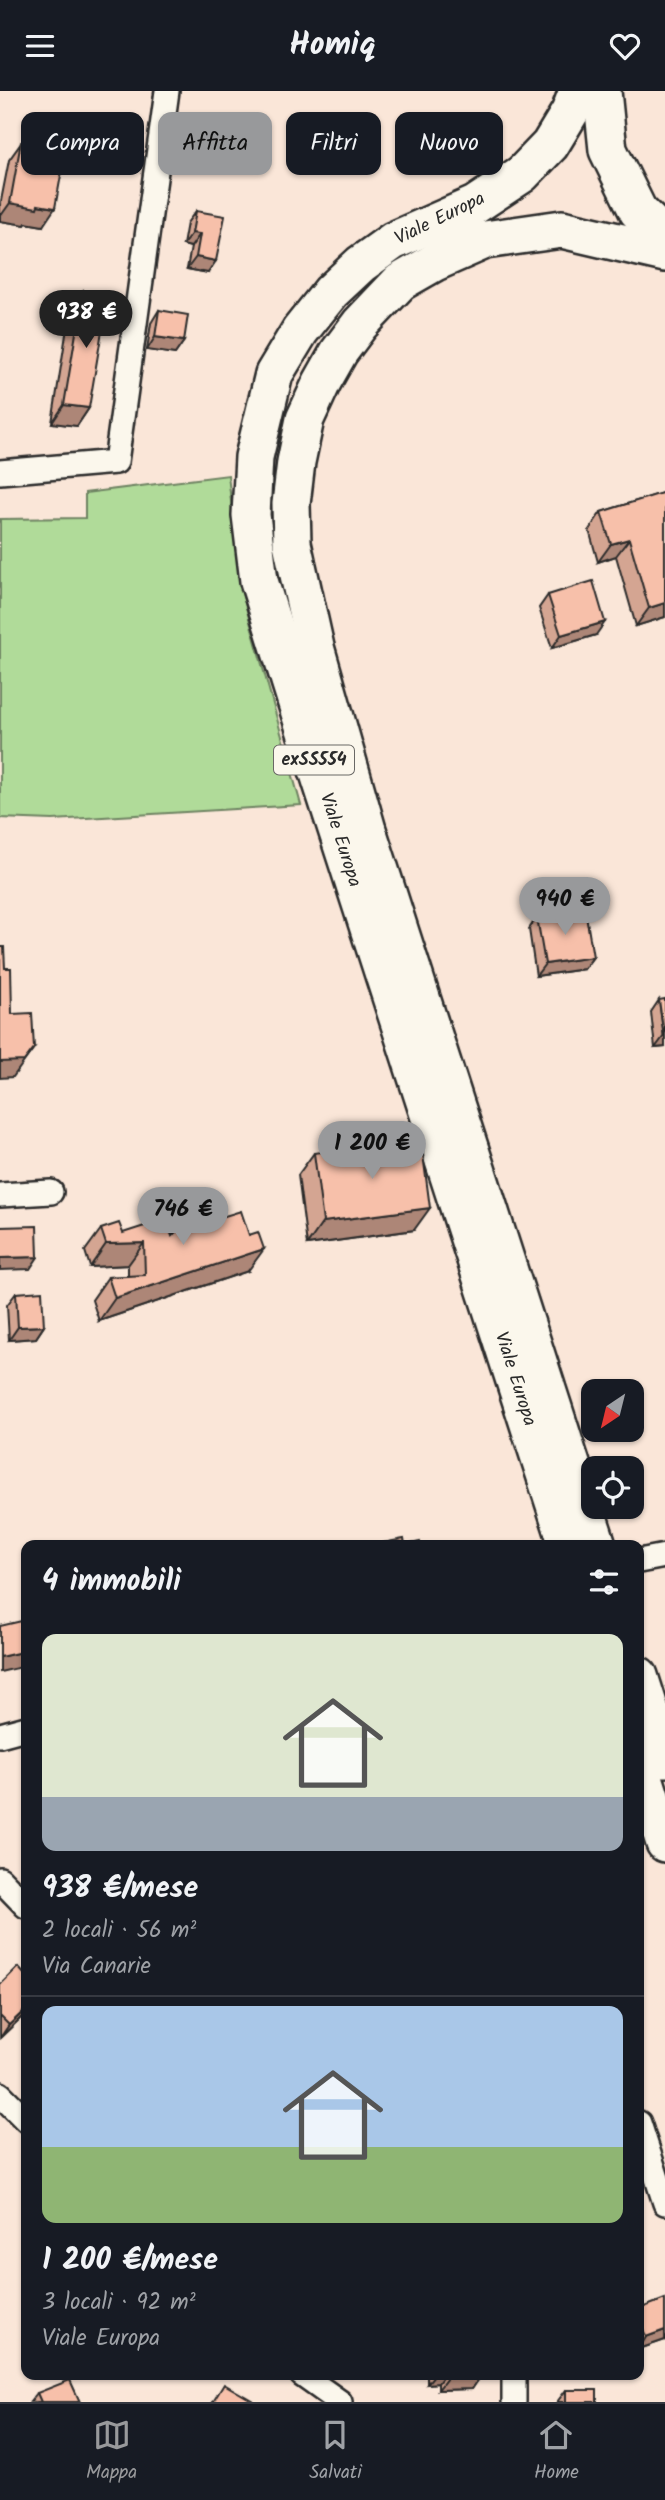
<!DOCTYPE html>
<html lang="it">
<head>
<meta charset="utf-8">
<style>
	:root { --surface:#171b24; --page:#20242c; --text:#f1f3f6; --muted:#9ea1a6; --line:#363941; --accent:#98999b }
	body { margin:0; font-family:Kalam,sans-serif; background:var(--page); color:var(--text); height:100vh; display:flex; flex-direction:column; font-size:26px; white-space:nowrap }
	* { box-sizing:border-box; margin:0 }
	p { font-size:23px; color:var(--muted) }
	.icon { flex:none; width:38px; height:38px; fill:none; stroke:currentColor; stroke-width:2; stroke-linecap:round; stroke-linejoin:round }
	.map { position:relative; flex:1; overflow:hidden }
	.drawer { position:absolute; left:21px; top:1449px; width:623px; height:840px; display:flex; flex-direction:column; background:var(--surface); border-radius:14px; box-shadow:0 2px 5px #0004 }
	.drawer>* { flex:none }
	.guide { position:absolute; left:21px; top:21px; width:623px; height:63px; display:flex; gap:14px }
	.needle { width:46px; rotate:215deg }
	.tools { position:absolute; left:581px; top:1288px; display:grid; gap:14px }
	.tools a { display:grid; place-items:center; width:63px; height:63px; border-radius:14px; background:var(--surface); box-shadow:0 2px 5px #0004; font-size:35px }
	.price { position:absolute; translate:-50% -60px; padding:0 16px; border-radius:24px; background:var(--accent); color:#111; font-size:23px; line-height:46px; filter:drop-shadow(0 2px 4px #0008) }
	.price::after { content:''; position:absolute; left:50%; top:42px; width:21px; height:16px; margin-left:-10px; background:inherit; clip-path:polygon(0 0,100% 0,50% 100%) }
	.price.active { background:#222; color:#fff }
	ul { padding:0; list-style:none }
	li { display:grid; align-content:center; gap:14px; height:371px; padding:0 21px }
	li+li { border-top:2px solid var(--line) }
	li span { display:grid; place-items:center; height:217px; border-radius:14px; color:#555 }
	li>.icon { margin-inline-start:auto }
	span .icon { width:126px; height:126px; fill:#fffc; stroke-width:1 }
	li b { font-size:30px }
	h2 { display:flex; justify-content:space-between; align-items:center; height:84px; padding:0 21px; font-size:30px }
	.pill { padding:0 24px; border-radius:14px; background:var(--surface); box-shadow:0 2px 5px #0004; font-size:24px; line-height:63px }
	.pill.active { background:var(--accent); color:#111 }
	header { display:flex; justify-content:space-between; align-items:center; height:91px; padding:0 21px; background:var(--surface); font-size:32px; font-weight:800 }
	.dock { display:flex; justify-content:space-around; align-items:center; height:98px; border-top:2px solid var(--line); background:var(--surface); font-size:19px; color:var(--muted) }
	.dock a { display:grid; justify-items:center; gap:4px }
	.dock .active { color:var(--accent) }
	.map>svg:first-child { display:block }
	.green { fill:#b0db99; stroke:#6e8362; stroke-width:2 }
	.lines { fill:none; stroke-linecap:round; stroke-linejoin:round }
	.minor-casing { stroke:#2b2b2b; stroke-width:28 }
	.primary-casing { stroke:#2b2b2b; stroke-width:42 }
	.minor { stroke:#fbf7ec; stroke-width:23 }
	.primary { stroke:#fbf7ec; stroke-width:37 }
	.wall { fill:#d4a592; stroke:#2b2b2b; stroke-width:2 }
	.shaded-wall { fill:#ad8677; stroke:#2b2b2b; stroke-width:2 }
	.building { fill:#f7c0aa; stroke:#2b2b2b; stroke-width:2 }
	.labels { text-anchor:middle; dominant-baseline:central; stroke-width:7; stroke-linejoin:round; paint-order:stroke }
	.shield { fill:#fbf7ec; stroke:#696865; stroke-width:2 }
	.shield-label { font-size:18px; font-weight:bold; fill:#2b2b2b }
	.street-label { font-size:19px; fill:#2b2b2b; stroke:#fbf7ec }
</style>
</head>
<body>
<header><svg class="icon" aria-label="menu" viewBox="0 0 24 24"><path d="M4 6h16M4 12h16M4 18h16"/></svg>Homiq<svg class="icon" aria-label="heart" viewBox="0 0 24 24"><path d="M12 20l-8-8c-3-5 5-10 8-4 3-6 11-1 8 4z"/></svg></header>
<div class="map">
<svg width="665" height="2311" viewBox="0 0 665 2311">
	<rect width="100%" height="100%" fill="#fae6d8"/>
	<filter id="ink" filterUnits="userSpaceOnUse"><feTurbulence type="fractalNoise" baseFrequency=".0143" numOctaves="2"/><feDisplacementMap in="SourceGraphic" scale="14" xChannelSelector="R" yChannelSelector="G"/><feConvolveMatrix kernelMatrix="1 2 1 2 8 2 1 2 1" color-interpolation-filters="sRGB"/></filter>
	<g filter="url(#ink)">
		<path class="green" d="M228 384 241 498 301 714 53 729 0 727V428L85 427V402Z"/>
		<g class="lines">
			<g class="minor-casing">
				<g id="minor">
					<path d="M0 381 116 371 167 0"/>
					<path d="M0 1104 51 1101"/>
					<path d="M639 1470 665 1465"/>
					<path d="M0 1644 26 1637"/>
					<path d="M0 1788 26 1815"/>
					<path d="M0 2003 26 2029"/>
					<path d="M639 2032 665 2112"/>
					<path d="M302 2284 340 2311"/>
					<path d="M514 2284V2311"/>
				</g>
			</g>
			<g class="primary-casing">
				<g id="primary">
					<path d="M602 0 608 59 638 120 665 146"/>
					<path d="M568 1454 316 673 259 490 251 424 254 366 274 283 300 240 331 201 361 173 393 150 475 114 522 83 550 54 570 21 578 0"/>
					<path d="M597 1454 367 739 315 556 292 452 291 413 296 371 305 328 322 291 339 261 360 233 400 191 435 171 485 149 562 138 665 162"/>
					<path d="M639 1585 665 1667"/>
					<path d="M639 1671 665 1752"/>
				</g>
			</g>
			<use href="#minor" class="minor"/>
			<use href="#primary" class="primary"/>
		</g>
		<g class="wall">
			<path d="M32 37 43 135 26 132 25 134 0 130V115L9 69Z"/>
			<path d="M196 120 208 182 187 178 191 156 183 154 187 132Z"/>
			<path d="M83 200 89 317 77 335 52 332 70 218Z"/>
			<path d="M159 219 184 250 175 263 147 259 151 232Z"/>
			<path d="M665 401V526L636 535 616 465 598 471 589 439 601 421Z"/>
			<path d="M548 504 596 544 552 557 539 517Z"/>
			<path d="M537 826 593 866 584 878 536 885 529 838Z"/>
			<path d="M659 909 665 956 655 957 651 921Z"/>
			<path d="M314 1062 414 1139 307 1154 298 1084Z"/>
			<path d="M101 1138 123 1142 172 1145 248 1180 99 1230 92 1209 108 1186 128 1185V1174L90 1176 85 1160Z"/>
			<path d="M16 1202 44 1235 36 1247 9 1249 7 1214Z"/>
			<path d="M26 1885V1922L0 1947V1894Z"/>
			<path d="M639 2218 665 2249 639 2258Z"/>
			<path d="M427 2284H481L472 2298 438 2299V2292L427 2293Z"/>
			<path d="M566 2299 597 2311H557Z"/>
			<path d="M37 2302 80 2311H30Z"/>
		</g>
		<g class="shaded-wall">
			<path d="M10 112 38 114 55 117 43 135 26 132 25 134 0 130V126Z"/>
			<path d="M192 142 200 143 191 156 183 154Z"/>
			<path d="M196 166 216 170 208 182 187 178Z"/>
			<path d="M155 246 184 250 175 263 147 259Z"/>
			<path d="M64 314 89 317 77 335 52 332Z"/>
			<path d="M629 448 616 465 598 471 611 453Z"/>
			<path d="M665 512V526L636 535 649 517Z"/>
			<path d="M605 531 596 544 552 557 561 544Z"/>
			<path d="M593 866 584 878 536 885 545 873Z"/>
			<path d="M664 945H665V956L655 957Z"/>
			<path d="M34 957 13 986 0 987V971Z"/>
			<path d="M430 1117 414 1139 307 1154 323 1131Z"/>
			<path d="M144 1152 128 1174 90 1176 106 1153Z"/>
			<path d="M264 1158 248 1180 99 1230 115 1207Z"/>
			<path d="M38 1166 30 1178 0 1179V1167Z"/>
			<path d="M44 1235 36 1247 9 1249 18 1236Z"/>
			<path d="M26 1560V1575L0 1581V1566Z"/>
			<path d="M26 1918V1922L0 1947 9 1934Z"/>
			<path d="M665 2239V2249L639 2258 646 2246Z"/>
			<path d="M434 2284H444L438 2292 427 2293Z"/>
			<path d="M481 2285 472 2298 438 2299 447 2287Z"/>
		</g>
		<g class="building">
			<path d="M32 37 65 43 62 56 66 57 55 117 38 114 37 117 10 112 21 51 29 52Z"/>
			<path d="M196 120 225 125 216 170 196 166 200 143 192 142Z"/>
			<path d="M83 200 108 204 89 317 64 314Z"/>
			<path d="M159 219 188 224 184 250 155 246Z"/>
			<path d="M665 401V512L649 517 629 448 611 453 601 421Z"/>
			<path d="M593 490 605 531 561 544 548 504Z"/>
			<path d="M585 818 593 866 545 873 537 826Z"/>
			<path d="M0 856H4L5 877H11L12 923 32 922 34 957 24 970 0 971Z"/>
			<path d="M665 908V945H664L659 909Z"/>
			<path d="M421 1048 430 1117 323 1131 314 1062Z"/>
			<path d="M207 1114 217 1118 225 1125 241 1120 249 1144 258 1141 264 1158 115 1207 108 1186 145 1184 144 1152 106 1153 101 1138 119 1132 123 1142 166 1128 172 1145 198 1117Z"/>
			<path d="M37 1135 38 1166 0 1167V1136Z"/>
			<path d="M42 1200 44 1235 18 1236 16 1202Z"/>
			<path d="M404 1448 405 1454H372Z"/>
			<path d="M420 1451 421 1454H406Z"/>
			<path d="M26 1529V1560L0 1566V1535Z"/>
			<path d="M18 1876 26 1885V1918L9 1934 0 1925V1894Z"/>
			<path d="M665 2208V2239L646 2246 639 2226V2218Z"/>
			<path d="M447 2284H481V2285L447 2287Z"/>
			<path d="M70 2289 80 2311H41L37 2302Z"/>
			<path d="M224 2293 255 2311H213Z"/>
			<rect x="566" y="2299" width="31" height="12"/>
		</g>
	</g>
	<g class="labels">
		<rect class="shield" x="274" y="654.5" width="80" height="29" rx="5"/>
		<g class="shield-label">
			<text x="314" y="669">exSS554</text>
		</g>
		<g class="street-label">
			<text transform="translate(440 128) rotate(-26)">Viale Europa</text>
			<text transform="translate(340 749) rotate(72)">Viale Europa</text>
			<text transform="translate(515 1288) rotate(72)">Viale Europa</text>
		</g>
	</g>
</svg>
<div class="tools">
<a><svg class="needle" viewBox="-14 -14 28 28"><path d="M0-13l5 13h-10z" fill="#e53935"/><path d="M0 13l5-13h-10z" fill="#9ea1a6"/></svg></a>
<a><svg class="icon" aria-label="locate" viewBox="0 0 24 24"><circle cx="12" cy="12" r="6"/><path d="M12 2v4M12 18v4M2 12h4M18 12h4"/></svg></a>
</div>
<b class="price active" style="left:86px;top:259px">938 €</b>
<b class="price" style="left:565px;top:846px">940 €</b>
<b class="price" style="left:372px;top:1090px">1 200 €</b>
<b class="price" style="left:183px;top:1156px">746 €</b>
<div class="guide">
<a class="pill">Compra</a>
<a class="pill active">Affitta</a>
<a class="pill">Filtri</a>
<a class="pill">Nuovo</a>
</div>
<section class="drawer">
<h2>4 immobili<svg class="icon" aria-label="filters" viewBox="0 0 24 24"><path d="M4 7h16M4 17h16"/><circle cx="9" cy="7" r="2"/><circle cx="15" cy="17" r="2"/></svg></h2>
<ul>
<li><span style="background:linear-gradient(#dfe7d0 75%,#9aa5b1 0)"><svg class="icon" aria-label="home" viewBox="0 0 24 24"><path d="M3 11l9-7 9 7M6 9v11h12V9"/></svg></span><div><b>938 €/mese</b><p>2 locali · 56 m²</p><p>Via Canarie</p></div></li>
<li><span style="background:linear-gradient(#a9c7e8 65%,#8fb573 0)"><svg class="icon" aria-label="home" viewBox="0 0 24 24"><path d="M3 11l9-7 9 7M6 9v11h12V9"/></svg></span><div><b>1 200 €/mese</b><p>3 locali · 92 m²</p><p>Viale Europa</p></div></li>
</ul>
</section>
</div>
<nav class="dock">
<a class="active"><svg class="icon" aria-label="map" viewBox="0 0 24 24"><path d="M3 6l6-2 6 2 6-2v14l-6 2-6-2-6 2zM9 4v14M15 6v14"/></svg>Mappa</a>
<a><svg class="icon" aria-label="saved" viewBox="0 0 24 24"><path d="M7 4h10v16l-5-4-5 4z"/></svg>Salvati</a>
<a><svg class="icon" aria-label="home" viewBox="0 0 24 24"><path d="M3 11l9-7 9 7M6 9v11h12V9"/></svg>Home</a>
</nav>
</body>
</html>
